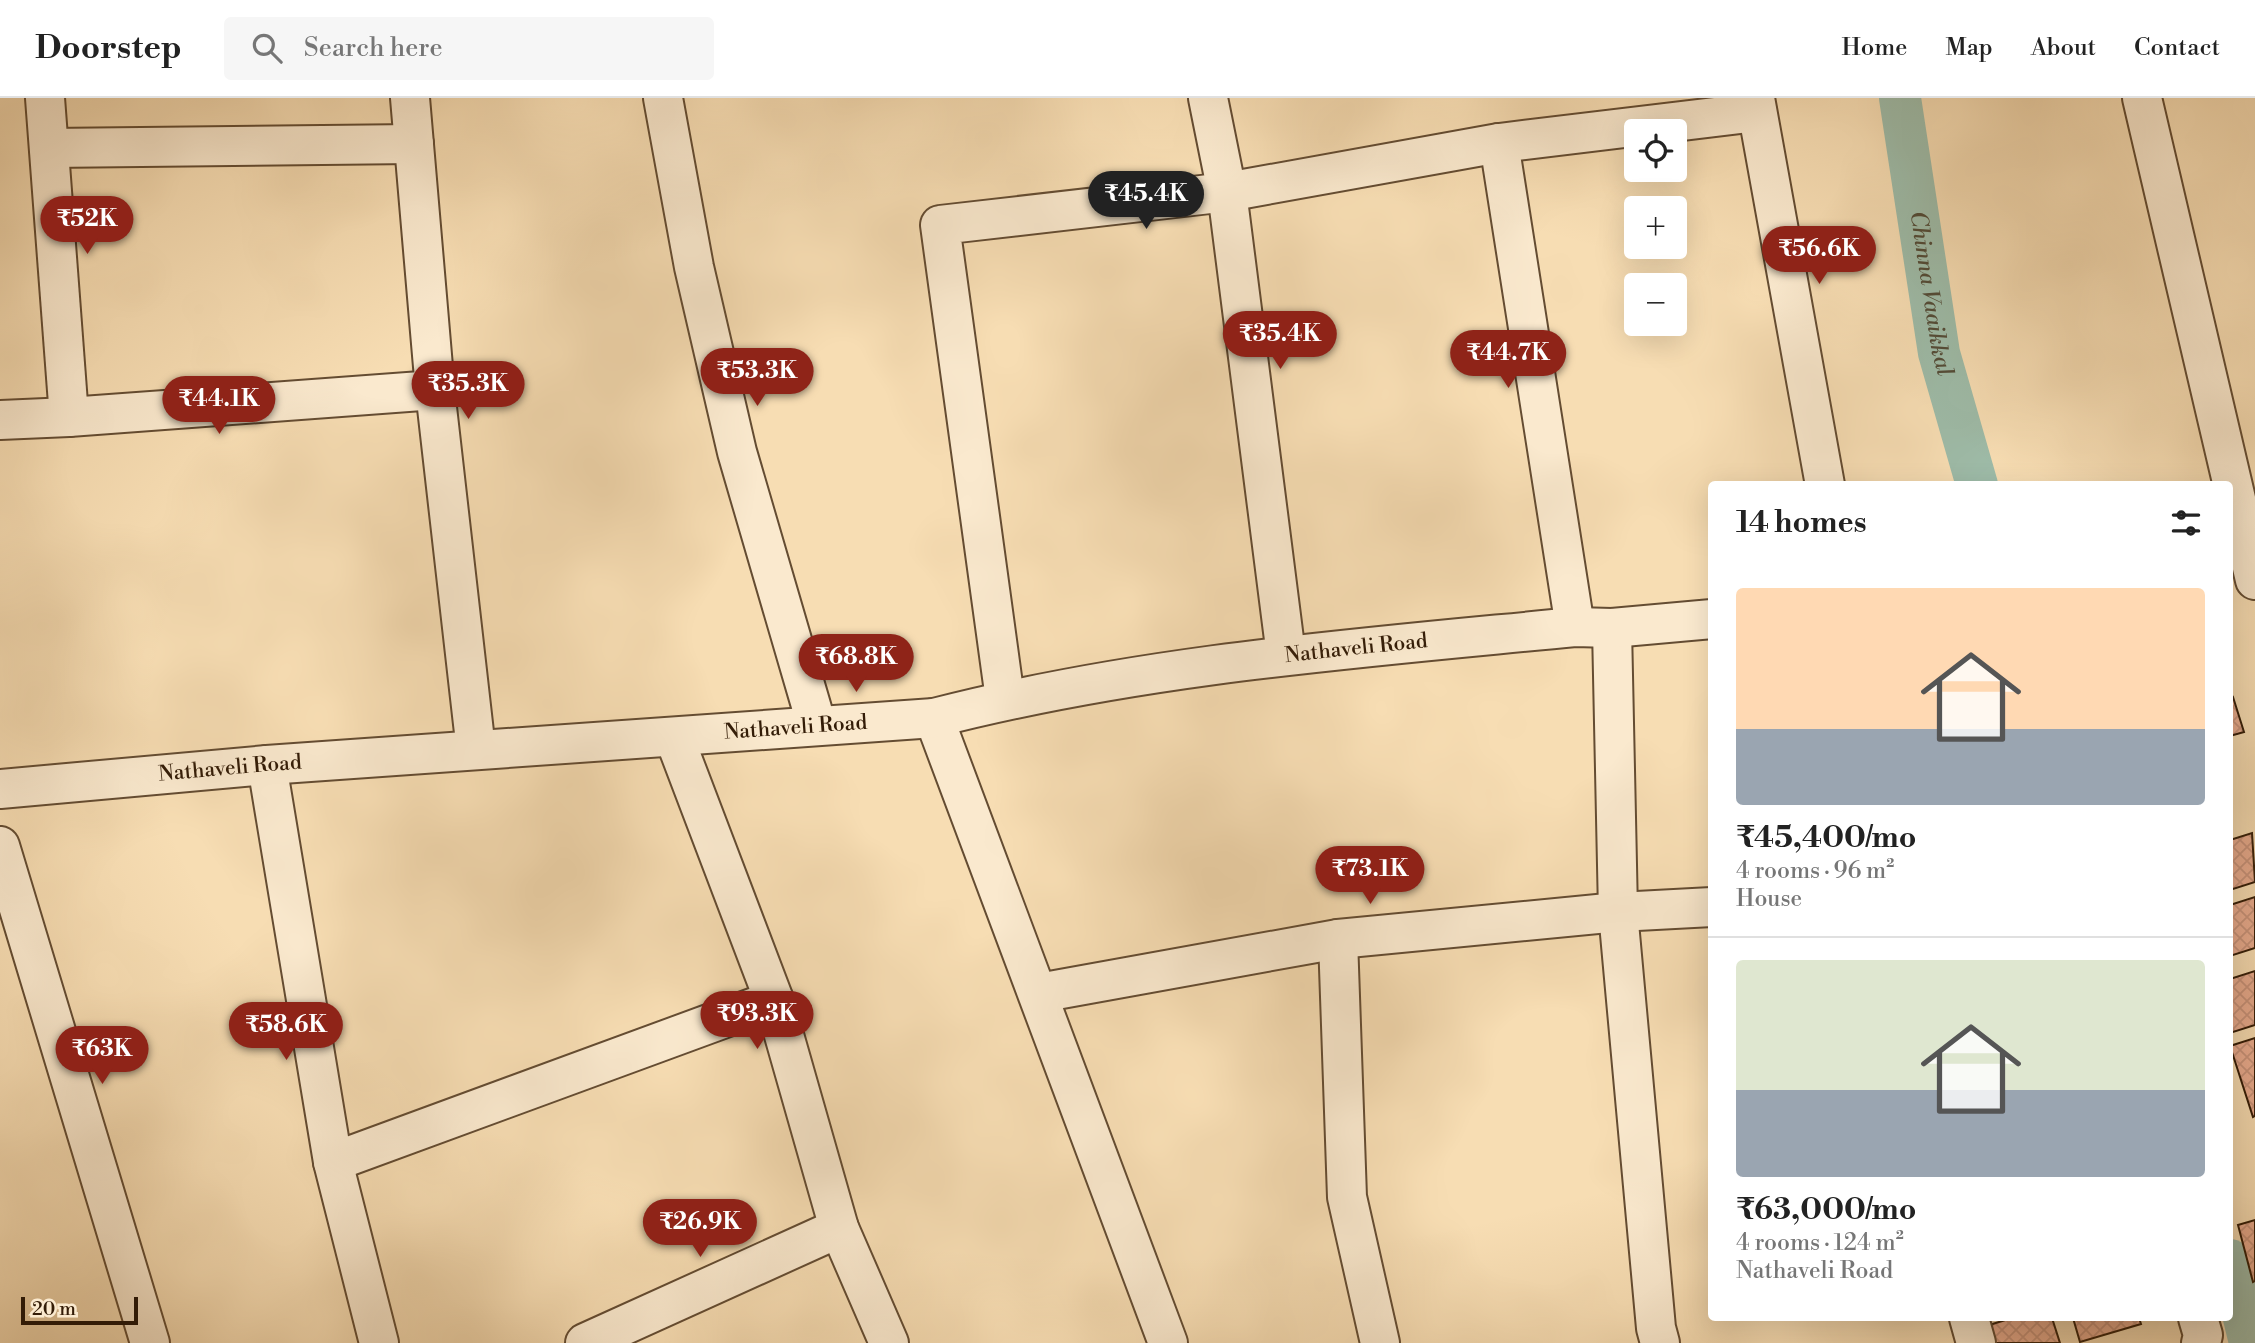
<!DOCTYPE html>
<html lang="en">
<head>
<meta charset="utf-8">
<style>
	:root { --surface:#fff; --page:#f6f6f6; --text:#222; --muted:#767676; --line:#e0e0e0; --accent:#8f2418 }
	body { margin:0; font-family:"Libre Bodoni",serif; background:var(--page); color:var(--text); height:100vh; display:flex; flex-direction:column; font-size:26px; white-space:nowrap }
	* { box-sizing:border-box; margin:0 }
	p { font-size:23px; color:var(--muted) }
	.icon { flex:none; width:38px; height:38px; fill:none; stroke:currentColor; stroke-width:2; stroke-linecap:round; stroke-linejoin:round }
	.map { position:relative; flex:1; overflow:hidden }
	.panel { position:absolute; left:1708px; top:383px; width:525px; height:840px; display:flex; flex-direction:column; background:var(--surface); border-radius:7px; box-shadow:0 7px 28px #0002 }
	.panel>* { flex:none }
	.fabs { position:absolute; left:1624px; top:21px; display:grid; gap:14px }
	.fabs a { display:grid; place-items:center; width:63px; height:63px; border-radius:7px; background:var(--surface); box-shadow:0 7px 28px #0002; font-size:35px }
	.scale { position:absolute; left:21px; bottom:18px; width:117px; box-sizing:border-box; padding-left:7px; border:4px solid #331c07; border-top:0; font-size:19px; line-height:24px; white-space:nowrap; color:#331c07; -webkit-text-stroke:5px #fae9ce; paint-order:stroke }
	.price { position:absolute; translate:-50% -60px; padding:0 16px; border-radius:24px; background:var(--accent); color:#fff; font-size:23px; line-height:46px; filter:drop-shadow(0 2px 4px #0008) }
	.price::after { content:''; position:absolute; left:50%; top:42px; width:21px; height:16px; margin-left:-10px; background:inherit; clip-path:polygon(0 0,100% 0,50% 100%) }
	.price.selected { background:#222; color:#fff }
	ul { padding:0; list-style:none }
	li { display:grid; align-content:center; gap:14px; height:371px; padding:0 28px }
	li+li { border-top:2px solid var(--line) }
	li span { display:grid; place-items:center; height:217px; border-radius:7px; color:#555 }
	li>.icon { margin-inline-start:auto }
	span .icon { width:126px; height:126px; fill:#fffc; stroke-width:1 }
	li b { font-size:30px }
	h2 { display:flex; justify-content:space-between; align-items:center; height:84px; padding:0 28px; font-size:30px }
	header { display:flex; align-items:center; gap:42px; box-sizing:border-box; height:98px; padding:0 35px; background:var(--surface); border-bottom:2px solid var(--line) }
	header strong { font-size:33px }
	nav { display:flex; gap:38px; margin-inline-start:auto; font-size:24px }
	.search { width:490px; height:63px; background:var(--page); display:flex; align-items:center; gap:18px; box-sizing:border-box; padding:0 24px; border-radius:7px; color:var(--muted); font-size:26px }
	.map>svg:first-child { display:block }
	.lines { fill:none; stroke-linecap:round; stroke-linejoin:round }
	.canal { stroke:#9ebca9; stroke-width:42 }
	.building { fill:url(#building-cross-hatch); stroke:#331c07; stroke-width:2 }
	.minor-casing { stroke:#644c32; stroke-width:42 }
	.minor { stroke:#fae9ce; stroke-width:38 }
	.labels { text-anchor:middle; dominant-baseline:central; stroke-width:5; stroke-linejoin:round; paint-order:stroke }
	.street-label { font-size:21px; fill:#331c07; stroke:#fae9ce }
	.water-label { font-size:23px; font-style:italic; fill:#534c38; stroke:#fae9ce }
</style>
</head>
<body>
<header>
<strong>Doorstep</strong>
<div class="search"><svg class="icon" aria-label="search" viewBox="0 0 24 24"><circle cx="10" cy="10" r="6"/><path d="M15 15l6 6"/></svg>Search here</div>
<nav><a>Home</a><a>Map</a><a>About</a><a>Contact</a></nav>
</header>
<div class="map">
<svg width="2255" height="1245" viewBox="0 0 2255 1245">
	<defs>
		<pattern id="building-cross-hatch" width="8" height="8" patternUnits="userSpaceOnUse" patternTransform="scale(1.75)"><rect width="8" height="8" fill="#e9ac8f"/><path d="M0 0l8 8M0 8l8-8" fill="none" stroke="#c8937a"/></pattern>
	</defs>
	<rect width="100%" height="100%" fill="#f7ddb3"/>
	<filter id="stains"><feTurbulence type="fractalNoise" baseFrequency=".00286" numOctaves="4"/><feColorMatrix values="0 0 0 0 .2 0 0 0 0 .09 0 0 0 0 .02 0 0 0 .5 -.17"/></filter>
	<radialGradient id="worn" r=".72"><stop offset=".6" stop-color="#630" stop-opacity="0"/><stop offset="1" stop-color="#630" stop-opacity=".3"/></radialGradient>
	<g class="lines">
		<g class="canal">
			<path id="s1" d="M1900 0 1939 255 1977 387"/>
			<path d="M2230 1162 2250 1245"/>
		</g>
	</g>
	<g class="building">
		<path d="M2233 599 2244 634 2230 638V601Z"/>
		<path d="M2252 735 2255 784 2230 792V742Z"/>
		<path d="M2255 799V850L2230 858V807Z"/>
		<path d="M2255 873V927L2230 935V881Z"/>
		<path d="M2255 940V1018L2253 1019 2230 948Z"/>
		<path d="M2255 1122V1183L2253 1184 2238 1127Z"/>
		<path d="M2012 1220H2052L2060 1245H1991L1986 1228Z"/>
		<path d="M2073 1220H2139L2141 1226 2080 1244Z"/>
	</g>
	<g class="lines">
		<g class="minor-casing">
			<g id="minor">
				<path d="M45 0 69 319"/>
				<path d="M410 0 435 292 476 652"/>
				<path d="M663 0 694 169 737 354 817 628"/>
				<path d="M1208 0 1227 94 1286 557"/>
				<path d="M1755 0 1825 387"/>
				<path d="M2142 0 2255 482"/>
				<path d="M1499 45 1575 529"/>
				<path d="M49 50 414 46"/>
				<path d="M0 322 69 319 435 292"/>
				<path d="M1612 530 1618 814 1656 1230 1660 1245"/>
				<path d="M1005 601 940 127 1227 94 1499 45 1757 14"/>
				<path d="M934 620 1168 1245"/>
				<path d="M674 639 774 902 839 1130 889 1245"/>
				<path d="M267 667 333 1064 379 1245"/>
				<path id="s2" d="M0 691 267 667 934 620C1143 566 1361 550 1575 529L1612 530 1712 521"/>
				<path d="M0 748 150 1245"/>
				<path d="M1338 841 1347 1099 1380 1245"/>
				<path d="M1039 895 1338 841 1618 814 1712 809"/>
				<path d="M333 1064 774 902"/>
				<path d="M1969 1220 1976 1245"/>
				<path d="M2198 1220 2203 1237 2201 1245"/>
				<path d="M585 1245 839 1130"/>
			</g>
		</g>
		<use href="#minor" class="minor"/>
	</g>
	<g class="labels">
		<g class="street-label">
			<text stroke="none"><textPath href="#s2" startOffset="1365">Nathaveli Road</textPath></text>
			<text stroke="none"><textPath href="#s2" startOffset="798">Nathaveli Road</textPath></text>
			<text stroke="none"><textPath href="#s2" startOffset="231">Nathaveli Road</textPath></text>
		</g>
		<g class="water-label">
			<text stroke="none"><textPath href="#s1" startOffset="198">Chinna Vaaikkal</textPath></text>
		</g>
	</g>
	<rect width="100%" height="100%" filter="url(#stains)"/>
	<rect width="100%" height="100%" fill="url(#worn)"/>
</svg>
<div class="fabs">
<a><svg class="icon" aria-label="locate" viewBox="0 0 24 24"><circle cx="12" cy="12" r="6"/><path d="M12 2v4M12 18v4M2 12h4M18 12h4"/></svg></a>
<a>+</a>
<a>−</a>
</div>
<div class="scale">20 m</div>
<b class="price selected" style="left:1146px;top:133px">₹45.4K</b>
<b class="price" style="left:87px;top:158px">₹52K</b>
<b class="price" style="left:1819px;top:188px">₹56.6K</b>
<b class="price" style="left:1280px;top:273px">₹35.4K</b>
<b class="price" style="left:1508px;top:292px">₹44.7K</b>
<b class="price" style="left:757px;top:310px">₹53.3K</b>
<b class="price" style="left:468px;top:323px">₹35.3K</b>
<b class="price" style="left:219px;top:338px">₹44.1K</b>
<b class="price" style="left:856px;top:596px">₹68.8K</b>
<b class="price" style="left:1370px;top:808px">₹73.1K</b>
<b class="price" style="left:757px;top:953px">₹93.3K</b>
<b class="price" style="left:286px;top:964px">₹58.6K</b>
<b class="price" style="left:102px;top:988px">₹63K</b>
<b class="price" style="left:700px;top:1161px">₹26.9K</b>
<section class="panel">
<h2>14 homes<svg class="icon" aria-label="filters" viewBox="0 0 24 24"><path d="M4 7h16M4 17h16"/><circle cx="9" cy="7" r="2"/><circle cx="15" cy="17" r="2"/></svg></h2>
<ul>
<li><span style="background:linear-gradient(#ffd9b3 65%,#9aa5b1 0)"><svg class="icon" aria-label="home" viewBox="0 0 24 24"><path d="M3 11l9-7 9 7M6 9v11h12V9"/></svg></span><div><b>₹45,400/mo</b><p>4 rooms · 96 m²</p><p>House</p></div></li>
<li><span style="background:linear-gradient(#dfe7d0 60%,#9aa5b1 0)"><svg class="icon" aria-label="home" viewBox="0 0 24 24"><path d="M3 11l9-7 9 7M6 9v11h12V9"/></svg></span><div><b>₹63,000/mo</b><p>4 rooms · 124 m²</p><p>Nathaveli Road</p></div></li>
</ul>
</section>
</div>
</body>
</html>
